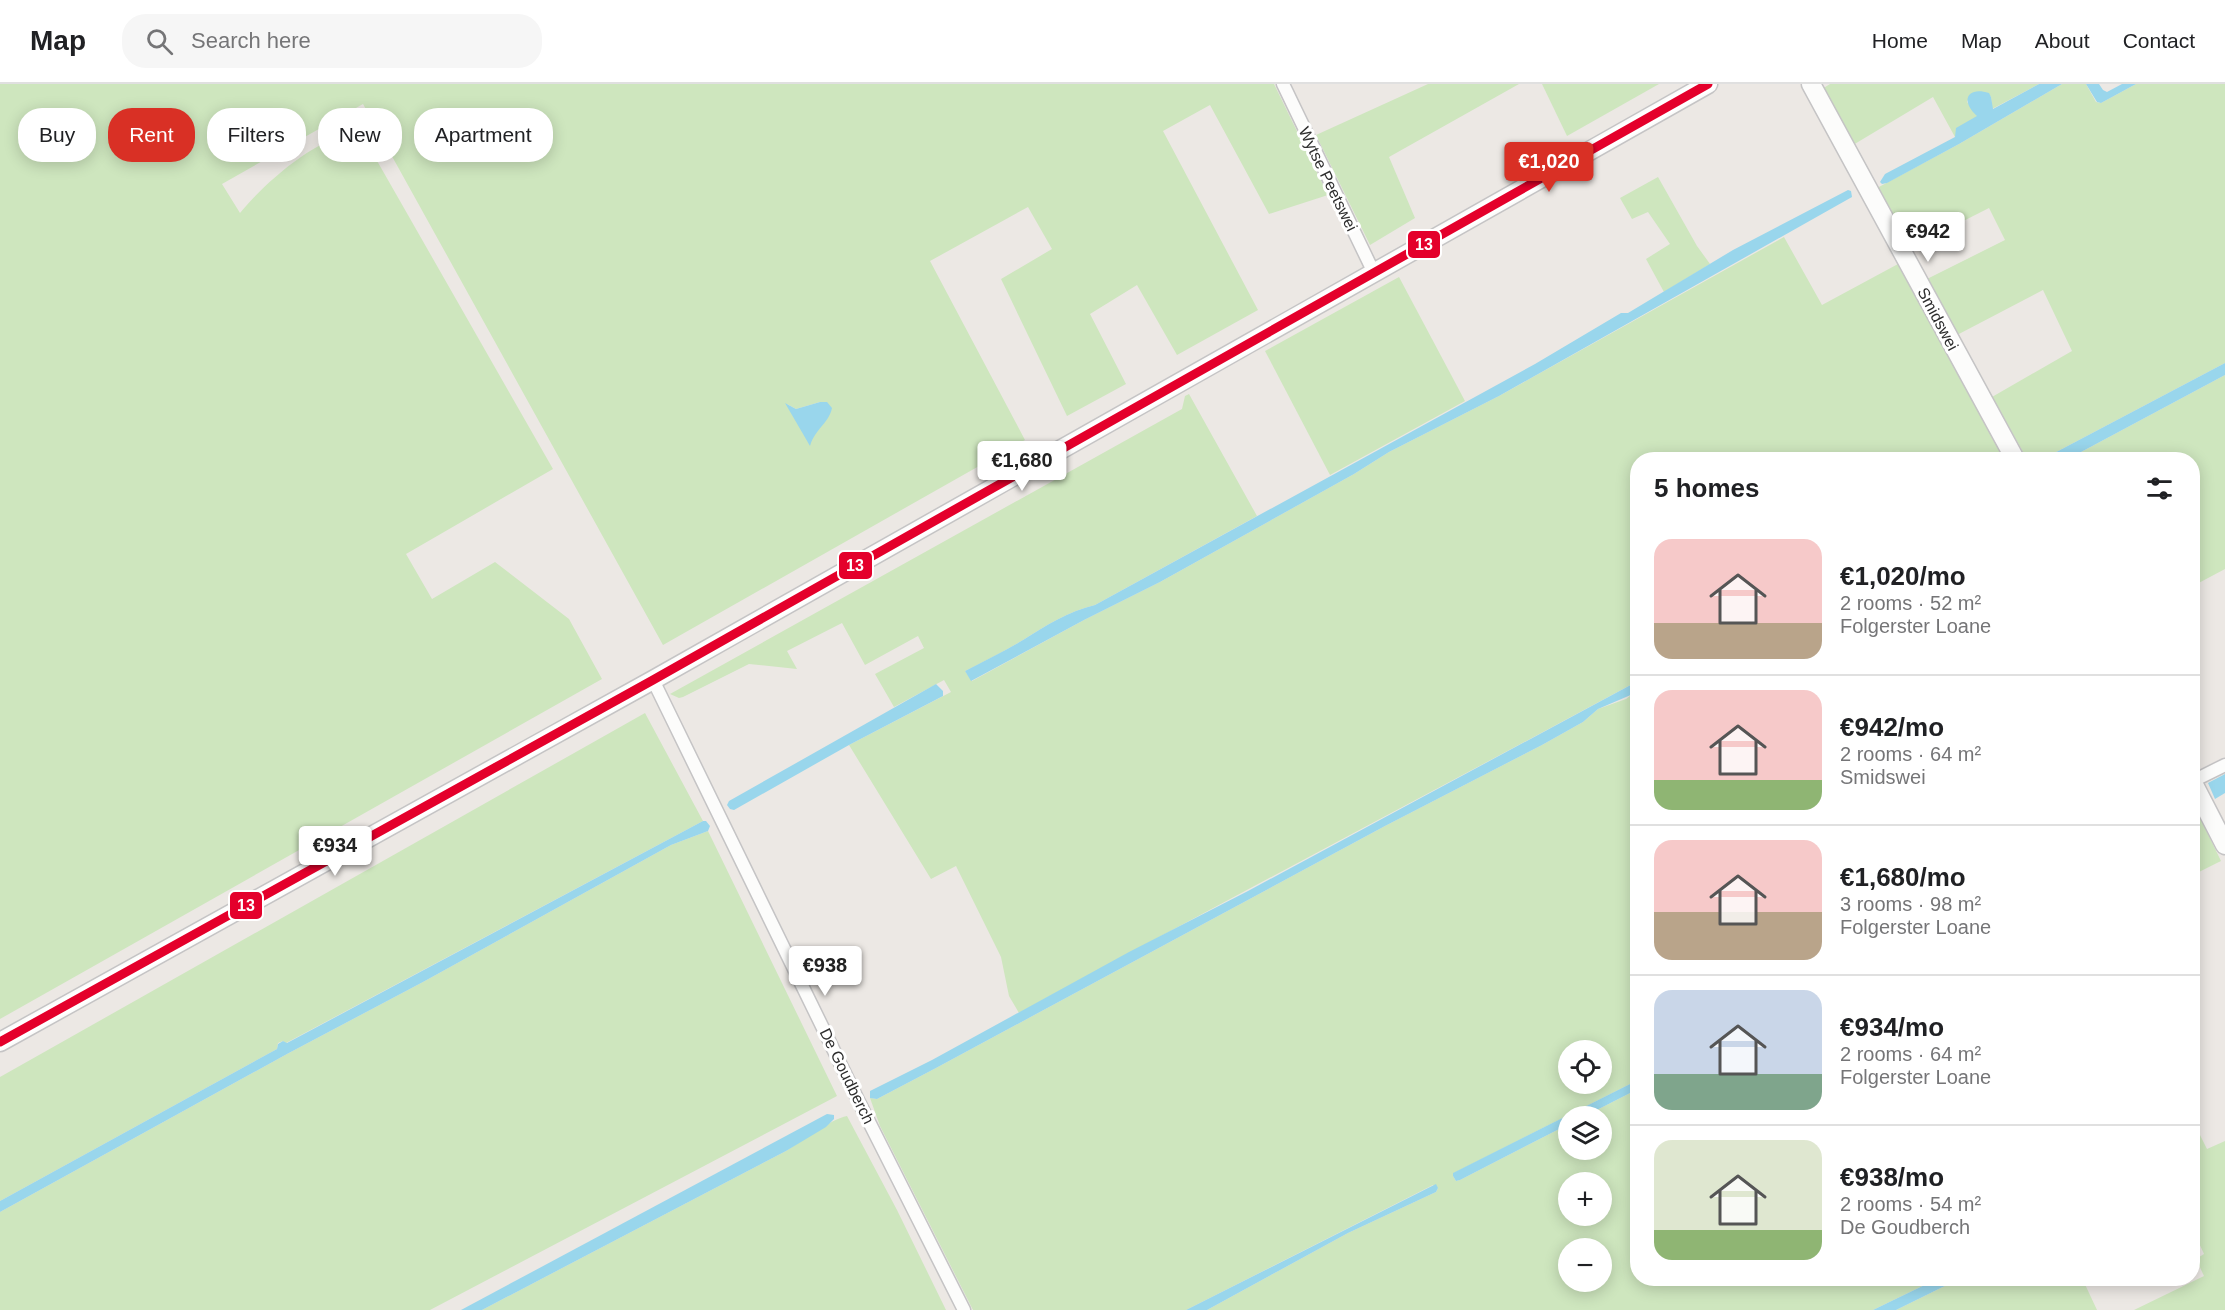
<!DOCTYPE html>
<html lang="en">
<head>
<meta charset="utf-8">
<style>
	:root { --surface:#fff; --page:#f6f6f6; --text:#202124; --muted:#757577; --line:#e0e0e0; --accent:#d93025 }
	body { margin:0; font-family:Arial,sans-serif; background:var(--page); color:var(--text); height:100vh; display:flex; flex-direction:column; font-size:22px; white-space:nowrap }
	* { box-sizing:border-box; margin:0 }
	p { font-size:20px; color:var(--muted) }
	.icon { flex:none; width:33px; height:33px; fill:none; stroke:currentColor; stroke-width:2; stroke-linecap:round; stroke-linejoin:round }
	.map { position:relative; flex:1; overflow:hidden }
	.side { position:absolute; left:1630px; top:368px; width:570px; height:834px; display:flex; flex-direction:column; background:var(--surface); border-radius:24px; box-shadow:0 3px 15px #0003 }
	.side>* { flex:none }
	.hud { position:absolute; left:18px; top:24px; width:570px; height:54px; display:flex; gap:12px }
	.controls { position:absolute; left:1558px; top:956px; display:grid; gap:12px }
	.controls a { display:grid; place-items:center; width:54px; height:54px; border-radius:50%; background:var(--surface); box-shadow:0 3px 15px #0003; font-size:30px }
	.price { position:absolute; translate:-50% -51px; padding:0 14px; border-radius:6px; background:#fff; color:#222; font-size:20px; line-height:39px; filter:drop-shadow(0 2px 3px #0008) }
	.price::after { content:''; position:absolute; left:50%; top:36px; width:18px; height:14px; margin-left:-9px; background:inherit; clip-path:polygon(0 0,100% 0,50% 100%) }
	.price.current { background:var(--accent); color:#fff }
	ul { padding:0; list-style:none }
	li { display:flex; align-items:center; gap:18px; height:150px; padding:0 24px }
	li+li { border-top:2px solid var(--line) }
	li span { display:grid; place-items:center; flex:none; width:168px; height:120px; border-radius:18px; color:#555 }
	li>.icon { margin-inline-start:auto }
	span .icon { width:72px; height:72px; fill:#fffc; stroke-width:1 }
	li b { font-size:26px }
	h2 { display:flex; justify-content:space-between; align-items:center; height:72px; padding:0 24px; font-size:26px }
	.pill { padding:0 21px; border-radius:24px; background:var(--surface); box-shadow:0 3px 15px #0003; font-size:21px; line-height:54px }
	.pill.current { background:var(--accent); color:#fff }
	header { display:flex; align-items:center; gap:36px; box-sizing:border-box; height:84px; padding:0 30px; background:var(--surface); border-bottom:2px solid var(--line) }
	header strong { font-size:28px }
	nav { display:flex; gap:33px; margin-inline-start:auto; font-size:21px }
	.search { width:420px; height:54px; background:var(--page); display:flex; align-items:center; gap:15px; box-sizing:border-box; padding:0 21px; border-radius:24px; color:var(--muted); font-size:22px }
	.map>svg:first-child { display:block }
	.green { fill:#cee6be; fill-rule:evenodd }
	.water { fill:#99d6ec }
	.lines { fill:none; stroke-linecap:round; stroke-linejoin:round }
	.street-casing { stroke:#c5c4c5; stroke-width:15 }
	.secondary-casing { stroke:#c5c4c5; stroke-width:21 }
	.street { stroke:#fcfcfb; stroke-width:12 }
	.secondary { stroke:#fcfcfb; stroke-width:18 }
	.bus-1-casing { stroke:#fff; stroke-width:14 }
	.bus-1 { stroke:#e4002b; stroke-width:9 }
	.labels { text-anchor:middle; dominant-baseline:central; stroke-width:6; stroke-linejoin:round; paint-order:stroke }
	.street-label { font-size:16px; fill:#2e2e2e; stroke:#fff }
	.line-badge { stroke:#fff; stroke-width:2 }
	.badge-label { font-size:16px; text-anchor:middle; font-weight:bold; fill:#fff }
</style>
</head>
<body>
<header>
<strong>Map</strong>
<div class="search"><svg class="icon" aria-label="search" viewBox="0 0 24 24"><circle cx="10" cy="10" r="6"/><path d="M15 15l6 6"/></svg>Search here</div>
<nav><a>Home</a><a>Map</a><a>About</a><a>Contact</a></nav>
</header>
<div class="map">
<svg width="2225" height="1226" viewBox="0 0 2225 1226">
	<rect width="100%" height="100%" fill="#ece8e4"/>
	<g class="green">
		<path d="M0 0H1274L1328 111 1269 130 1210 21 1163 47 1258 226 1177 271 1137 201 1090 230 1126 300 1067 332 1001 195 1052 165 1028 123 930 177 1025 356 663 561 363 20 222 100 240 129C260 104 328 39 364 54L553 385 406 470 432 515 495 478 569 535 602 595 0 935ZM820 318 822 341 813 350 787 320 796 325Z"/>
		<path d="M1428 0H1519L1389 73 1415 134 1370 161 1316 51Z"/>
		<path d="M1542 0H1659L1567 52Z"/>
		<path d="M1830 0H2039L1992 25 1991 13 1988 9C1978 8 1971 7 1967 18L1978 32 1955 53 1933 13 1853 61 1822 5Z"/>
		<path d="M2062 0H2086L2096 18 2101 19 2136 0H2225V279L2043 375H2027L1992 313 2072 267 2043 206 1957 251 1927 195 2005 156 1989 124 1910 164 1877 104 1959 60Z"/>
		<path d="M1658 93 1697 162 1710 180 1664 208 1646 175 1670 160 1648 128 1632 135 1620 114Z"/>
		<path d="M1784 153 1822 221 1898 180 2005 375H1638V597C1432 708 1224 817 1019 929L1009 912 1001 873 956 782 931 795 849 661 951 608 944 596 894 623 875 590 924 564 918 552 865 581 842 539 787 567 797 585 749 580 683 613 679 614 670 610 1182 325 1185 312 1189 310 1257 432 1095 521C1069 527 1045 542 1023 556 1005 567 985 577 965 587L972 597 1084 536 1160 498 1354 390 1389 368 1499 312Z"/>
		<path d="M1399 193 1465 317 1330 391 1265 267Z"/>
		<path d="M2225 291V485L2193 502V375H2068Z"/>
		<path d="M1638 606V996L1454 1089 1453 1092 1456 1097 1460 1096 1569 1040V1065H1602V1032H1585L1638 1005V1194H1939L1873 1226H1207L1348 1149 1436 1108 1438 1104 1433 1101 1186 1226H973L880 1042 870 1014 877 1015 936 984 1385 742 1542 661 1583 638 1598 625 1626 615ZM1569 966H1602V999H1569ZM1569 1098H1602V1131H1569ZM1569 1164H1602V1197H1569Z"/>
		<path d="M645 629 703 737 286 959 283 957 278 959 277 965 0 1117V993Z"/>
		<path d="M2193 711 2210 744 2206 746 2221 777 2193 791Z"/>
		<path d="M708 747 837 1012 430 1226H0V1128L287 970 423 898 671 761Z"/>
		<path d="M847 1032 897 1126 946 1226H482L786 1067C802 1057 831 1035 847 1032Z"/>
		<path d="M2193 1037 2207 1065 2225 1057V1226H2134L2204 1192 2196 1175 2204 1170 2193 1146Z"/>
		<path d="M1961 1194H2082L2097 1226H1896Z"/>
	</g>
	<g class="water">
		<path d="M2039 0H2062L1959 60 1887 99 1882 100 1880 98 1885 90 1955 53 1956 44 1977 32C1960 17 1967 2 1989 9L1991 13 1993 25Z"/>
		<path d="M2086 0H2099L2103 6 2107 8 2122 0H2136L2101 19 2097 18Z"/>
		<path d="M1848 106 1851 107 1852 113 1499 312 1389 368 1354 390 1160 498 1084 536 971 597 965 587C984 577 1005 567 1023 556 1045 542 1069 527 1095 521L1535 280 1621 229H1628L1733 166Z"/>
		<path d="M2225 279V291L2068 375H2043Z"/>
		<path d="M820 318H827L832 324C829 339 815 345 810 362L785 319 796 325Z"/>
		<path d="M1638 597V606L1633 610 1598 625 1583 638 1542 661 1385 742 936 984 877 1015 870 1014V1007L932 976 1129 868 1248 807Z"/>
		<path d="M936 600 943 607V612L849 661 734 726 730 725 727 721 729 717Z"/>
		<path d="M2225 690V709L2215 715 2208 699Z"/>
		<path d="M703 737H706L710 742 708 747 671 761 423 898 287 970 0 1128V1117L277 965 278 960 283 957 287 959Z"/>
		<path d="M1638 996V1005L1585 1032H1569V1040L1460 1096 1456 1097 1453 1092V1089Z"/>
		<path d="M827 1030 834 1031V1035L826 1043 786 1067 482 1226H461Z"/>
		<path d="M1436 1100 1438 1104 1436 1108 1348 1149 1207 1226H1186Z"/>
		<path d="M1939 1194H1961L1896 1226H1873Z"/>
	</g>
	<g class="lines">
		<g class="street-casing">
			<g id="street">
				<path d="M1283 0 1374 189"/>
				<path d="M653 596 858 1016 964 1226"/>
				<path d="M2193 697 2225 681"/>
			</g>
		</g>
		<g class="secondary-casing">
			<g id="secondary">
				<path d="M1811 0 2015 375"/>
				<path d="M2193 699 2225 761"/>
				<path d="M0 958 653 596 1708 0"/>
			</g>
		</g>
		<use href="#street" class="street"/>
		<use href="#secondary" class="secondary"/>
		<g class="bus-1-casing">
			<path id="bus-1" d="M0 958 653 596 1708 0"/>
		</g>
		<use href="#bus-1" class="bus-1"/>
	</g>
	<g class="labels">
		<g class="street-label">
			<text transform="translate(1328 95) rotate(64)">Wytse Peetswei</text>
			<text transform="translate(1938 235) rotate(62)">Smidswei</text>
			<text transform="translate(847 992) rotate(64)">De Goudberch</text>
		</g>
	</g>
	<g class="line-badge">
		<rect x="1407" y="146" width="34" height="29" rx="6" fill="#e4002b"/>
		<rect x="838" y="467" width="35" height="29" rx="6" fill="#e4002b"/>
		<rect x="229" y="807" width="34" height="29" rx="6" fill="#e4002b"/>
	</g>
	<g class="badge-label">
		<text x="1424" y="166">13</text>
		<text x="855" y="487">13</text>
		<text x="246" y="827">13</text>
	</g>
</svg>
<div class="controls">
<a><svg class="icon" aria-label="locate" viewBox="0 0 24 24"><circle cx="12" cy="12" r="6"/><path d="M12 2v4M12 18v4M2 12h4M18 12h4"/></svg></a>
<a><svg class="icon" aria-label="layers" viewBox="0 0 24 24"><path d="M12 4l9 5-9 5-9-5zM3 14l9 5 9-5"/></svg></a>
<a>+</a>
<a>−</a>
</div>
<b class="price current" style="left:1549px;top:109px">€1,020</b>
<b class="price" style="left:1928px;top:179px">€942</b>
<b class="price" style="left:1022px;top:408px">€1,680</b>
<b class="price" style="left:335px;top:793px">€934</b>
<b class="price" style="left:825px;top:913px">€938</b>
<div class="hud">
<a class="pill">Buy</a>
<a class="pill current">Rent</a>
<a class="pill">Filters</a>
<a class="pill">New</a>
<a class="pill">Apartment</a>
</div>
<section class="side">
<h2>5 homes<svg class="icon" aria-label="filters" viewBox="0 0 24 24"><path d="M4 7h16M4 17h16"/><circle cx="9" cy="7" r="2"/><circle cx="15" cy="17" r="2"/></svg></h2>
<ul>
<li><span style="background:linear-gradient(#f6c9c9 70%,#b9a48a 0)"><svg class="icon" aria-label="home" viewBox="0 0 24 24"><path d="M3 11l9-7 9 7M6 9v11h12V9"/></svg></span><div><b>€1,020/mo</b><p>2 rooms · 52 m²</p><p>Folgerster Loane</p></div></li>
<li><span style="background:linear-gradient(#f6c9c9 75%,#8fb573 0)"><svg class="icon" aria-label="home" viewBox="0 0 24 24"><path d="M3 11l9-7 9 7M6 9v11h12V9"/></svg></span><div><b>€942/mo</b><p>2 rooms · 64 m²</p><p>Smidswei</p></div></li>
<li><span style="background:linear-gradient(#f6c9c9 60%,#b9a48a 0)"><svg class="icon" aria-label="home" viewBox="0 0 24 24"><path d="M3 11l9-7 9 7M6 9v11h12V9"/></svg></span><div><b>€1,680/mo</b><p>3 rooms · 98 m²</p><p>Folgerster Loane</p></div></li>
<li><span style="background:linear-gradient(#c9d6e8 70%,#7fa58c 0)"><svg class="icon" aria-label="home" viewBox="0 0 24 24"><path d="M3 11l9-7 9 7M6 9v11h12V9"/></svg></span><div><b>€934/mo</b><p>2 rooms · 64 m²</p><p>Folgerster Loane</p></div></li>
<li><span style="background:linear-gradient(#dfe7d0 75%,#8fb573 0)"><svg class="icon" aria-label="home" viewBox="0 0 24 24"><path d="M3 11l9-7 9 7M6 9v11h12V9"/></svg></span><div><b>€938/mo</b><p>2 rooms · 54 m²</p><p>De Goudberch</p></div></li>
</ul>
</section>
</div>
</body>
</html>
